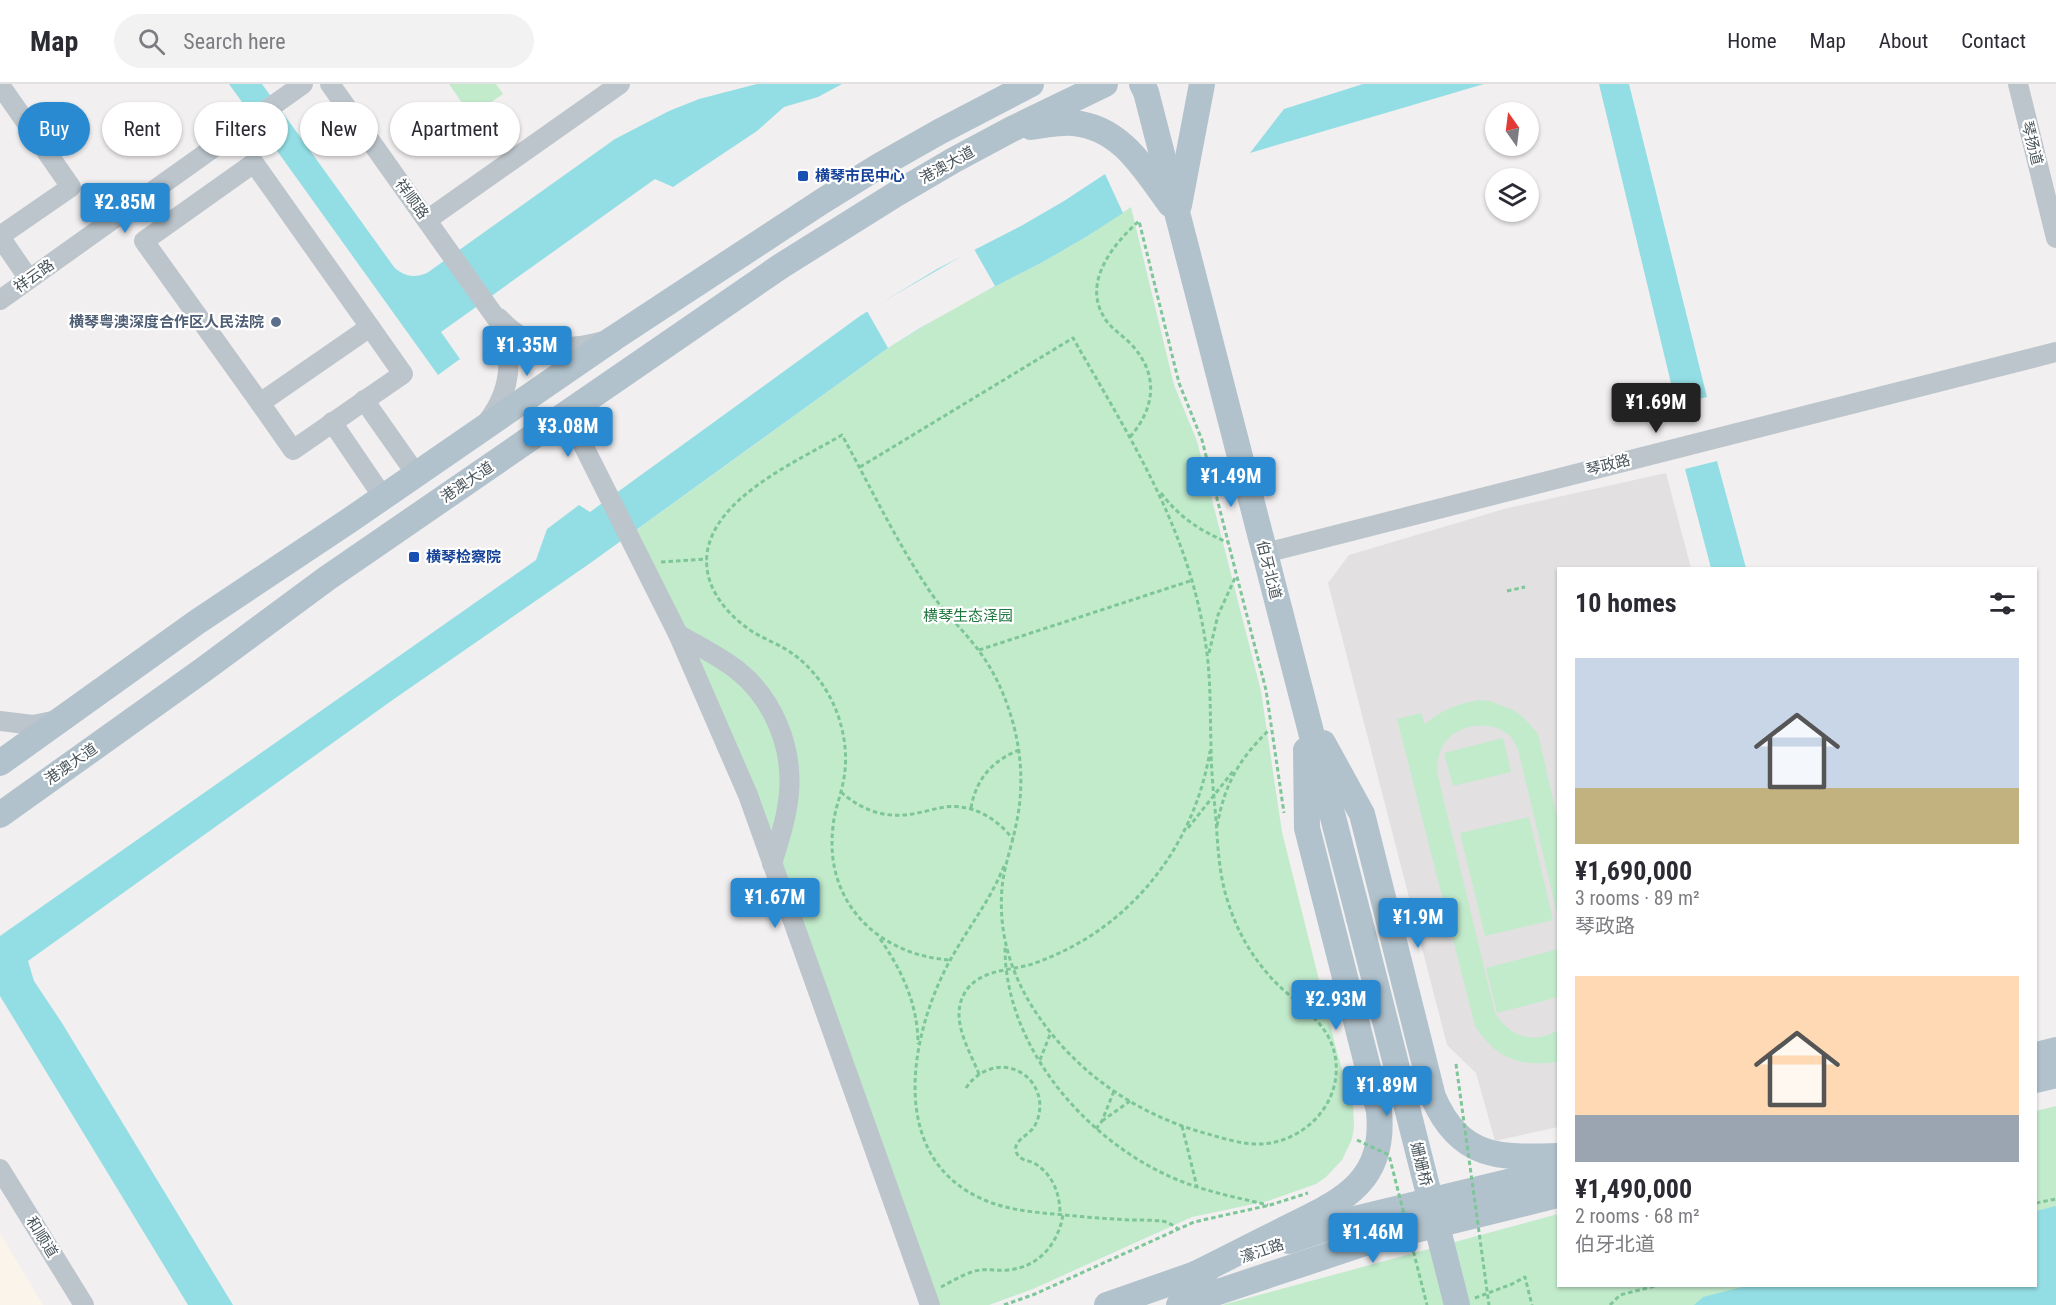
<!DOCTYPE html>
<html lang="en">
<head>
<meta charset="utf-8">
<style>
	:root { --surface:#fff; --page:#f2f2f3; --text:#2b2b33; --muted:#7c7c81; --line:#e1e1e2; --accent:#298ad2 }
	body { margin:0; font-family:"Roboto Condensed","Noto Sans SC",sans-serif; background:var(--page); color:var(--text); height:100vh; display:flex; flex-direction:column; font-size:22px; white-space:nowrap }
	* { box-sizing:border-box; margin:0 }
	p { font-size:20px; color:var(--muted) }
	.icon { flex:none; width:33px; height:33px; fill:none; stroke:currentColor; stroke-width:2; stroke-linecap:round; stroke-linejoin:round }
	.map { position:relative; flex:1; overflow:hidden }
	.drawer { position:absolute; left:1557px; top:483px; width:480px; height:720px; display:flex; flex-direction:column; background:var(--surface); border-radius:0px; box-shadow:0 2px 4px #0004 }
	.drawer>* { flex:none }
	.top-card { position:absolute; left:18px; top:18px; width:570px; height:54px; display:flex; gap:12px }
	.needle { width:39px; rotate:346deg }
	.tools { position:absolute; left:1485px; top:18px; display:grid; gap:12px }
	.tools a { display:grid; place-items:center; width:54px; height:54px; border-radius:50%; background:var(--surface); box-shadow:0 2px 4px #0004; font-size:30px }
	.price { position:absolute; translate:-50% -51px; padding:0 14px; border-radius:6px; background:var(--accent); color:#fff; font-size:20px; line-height:39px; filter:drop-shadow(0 2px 3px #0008) }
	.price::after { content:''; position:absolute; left:50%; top:36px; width:18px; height:14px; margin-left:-9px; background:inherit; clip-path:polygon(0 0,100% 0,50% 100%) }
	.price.on { background:#222; color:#fff }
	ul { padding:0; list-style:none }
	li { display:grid; align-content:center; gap:12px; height:318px; padding:0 18px }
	li span { display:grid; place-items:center; height:186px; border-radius:0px; color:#555 }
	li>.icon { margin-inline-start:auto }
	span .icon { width:108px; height:108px; fill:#fffc; stroke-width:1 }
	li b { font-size:26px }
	h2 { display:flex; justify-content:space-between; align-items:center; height:72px; padding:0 18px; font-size:26px }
	.tag { padding:0 21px; border-radius:27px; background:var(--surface); box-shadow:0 2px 4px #0004; font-size:21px; line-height:54px }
	.tag.on { background:var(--accent); color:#fff }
	header { display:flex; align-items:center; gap:36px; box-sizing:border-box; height:84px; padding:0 30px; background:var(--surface); border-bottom:2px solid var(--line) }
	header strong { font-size:28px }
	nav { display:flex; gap:33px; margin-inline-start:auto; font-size:21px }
	.search { width:420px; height:54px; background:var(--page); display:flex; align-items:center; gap:15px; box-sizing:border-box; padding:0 21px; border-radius:33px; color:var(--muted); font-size:22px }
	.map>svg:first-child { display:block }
	.commercial { fill:#faf4ea }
	.education { fill:#e2e0e1 }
	.green { fill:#c2ebcc }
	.water { fill:#93dee4 }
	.pier { fill:#f2eff0 }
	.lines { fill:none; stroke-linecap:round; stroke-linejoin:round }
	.path { stroke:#7dc698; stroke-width:3; stroke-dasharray:4.5 3; stroke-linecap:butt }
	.minor { stroke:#bcc5cb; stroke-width:20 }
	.major { stroke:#b1c2cc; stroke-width:26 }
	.path-bridge { stroke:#7dc698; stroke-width:3; stroke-dasharray:4.5 3; stroke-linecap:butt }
	.major-bridge { stroke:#b1c2cc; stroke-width:26 }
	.transit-dot { fill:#1a4fb4; stroke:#fff; stroke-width:2 }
	.service-dot { fill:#5c6f8a; stroke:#fff; stroke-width:2 }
	.labels { text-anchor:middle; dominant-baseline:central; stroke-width:4.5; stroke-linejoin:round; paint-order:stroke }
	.street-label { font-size:15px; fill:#49555b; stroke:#fff }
	.transit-label { font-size:15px; font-weight:bold; fill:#164399; stroke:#fff; text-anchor:start }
	.service-label { font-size:15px; font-weight:bold; fill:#4e5e75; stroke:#fff; text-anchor:end }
	.park-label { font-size:15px; fill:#1f763f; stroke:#fff }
</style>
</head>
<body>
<header>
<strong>Map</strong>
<div class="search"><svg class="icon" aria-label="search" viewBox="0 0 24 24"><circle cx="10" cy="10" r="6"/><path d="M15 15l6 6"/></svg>Search here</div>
<nav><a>Home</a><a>Map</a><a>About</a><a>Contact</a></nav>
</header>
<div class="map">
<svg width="2056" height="1221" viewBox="0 0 2056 1221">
	<rect width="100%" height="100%" fill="#f2eff0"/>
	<path class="commercial" d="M0 1149 43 1221H0Z"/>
	<path class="education" d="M1666 389 1691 484H1558V1043L1495 1057 1476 989 1447 961 1328 499 1349 471 1504 425Z"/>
	<g class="green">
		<path d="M449 0H496L503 10 471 32Z"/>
		<path d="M1131 123 1174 301 1197 357 1261 607 1282 748 1338 972 1353 1020 1354 1043 1352 1055 1342 1076 1326 1093 1316 1100 1268 1117 1192 1133 1033 1205 989 1221H938L635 447 888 264 957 222 1041 179 1086 153Z"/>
		<path d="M1480 616 1490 617 1513 626 1524 634 1538 650 1558 737V833L1518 665C1516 662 1514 657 1511 653 1495 636 1461 638 1446 657 1439 666 1437 677 1437 688L1495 929C1510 953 1534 961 1558 946L1557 978C1519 983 1497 975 1475 942L1397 635 1421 629 1425 640C1442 626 1458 619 1480 616Z"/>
		<path d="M1503 654 1511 688 1453 702 1444 669Z"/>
		<path d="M1529 733 1553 836 1485 852 1460 749Z"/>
		<path d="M1558 865V913L1497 929 1486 884Z"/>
		<path d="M2056 1022V1221H1222L1558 1130V1202H2036V1027Z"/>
	</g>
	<g class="water">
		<path d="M229 0H262L394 183C404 193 415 194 427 189L615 55 669 27 699 15 757 0H842L818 13 784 23 757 47 673 103 655 95 441 248 460 275 438 291Z"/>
		<path d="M1363 0H1484L1250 69 1284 25Z"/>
		<path d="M1599 0H1629L1707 313 1676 320Z"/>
		<path d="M1105 90 1123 129 1086 153 1041 179 957 222 888 264 589 480 394 615 28 877 34 897 62 939 233 1221H188L0 912V852L536 476 547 445 579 421 590 428 860 232 937 185 1021 142 1064 117Z"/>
		<path d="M1717 377 1746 484H1711L1685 385Z"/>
		<path d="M2056 1122V1221H1694L1703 1213 1746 1202H2036V1127Z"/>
	</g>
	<path class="pier" d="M974 165 995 202 920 244 888 264 867 227Z"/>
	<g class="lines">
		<g class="path">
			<path d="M1130 353C1156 323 1159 289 1130 259 1121 250 1110 244 1104 233 1082 198 1114 159 1139 137L1179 299 1202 356 1266 606 1284 729"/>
			<path d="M860 383 1073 254C1130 354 1190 446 1206 562 1211 596 1210 629 1211 663 1211 687 1214 712 1216 736 1218 764 1219 791 1228 818 1236 844 1249 868 1267 889 1295 923 1340 939 1336 991 1333 1028 1299 1058 1262 1060 1245 1061 1225 1055 1208 1050 1140 1032 1079 991 1039 933 1012 894 998 851 1002 804 1004 782 1012 762 1016 741 1024 705 1022 668 1011 632 1004 609 994 587 979 567 963 545 942 527 927 503 895 455 870 402 842 351 798 377 714 413 707 470 703 503 727 531 753 548 766 556 781 561 793 570 810 582 824 600 833 619 844 643 849 672 843 699 840 714 834 728 833 743 824 818 878 871 950 876"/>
			<path d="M1161 409C1178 432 1200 447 1227 458"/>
			<path d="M661 478 707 475"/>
			<path d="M1507 507 1525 503"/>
			<path d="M979 566 1193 496"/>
			<path d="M1209 569 1218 531 1235 494"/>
			<path d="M841 708C859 724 880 733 904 731 918 730 932 725 945 723 974 720 996 734 1013 755"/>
			<path d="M971 724C976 695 992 677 1019 666"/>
			<path d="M1217 742C1225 699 1239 675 1270 645"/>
			<path d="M1188 744 1234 686"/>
			<path d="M1004 782C989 820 962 851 944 888 908 962 891 1074 982 1115 1010 1128 1046 1129 1076 1132 1094 1134 1112 1135 1130 1136 1141 1136 1152 1136 1162 1137 1168 1138 1173 1141 1178 1145"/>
			<path d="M880 855C902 886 918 921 918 960"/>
			<path d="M1005 864C1005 962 1085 1055 1171 1093 1202 1107 1235 1113 1268 1121"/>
			<path d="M1040 976 1051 948"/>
			<path d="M979 990C968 963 947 931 968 904 985 884 1013 887 1035 879 1129 846 1194 764 1210 667"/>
			<path d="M966 1004C972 995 980 988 991 985 1000 982 1010 983 1018 987 1039 997 1046 1023 1034 1043 1029 1051 1013 1057 1016 1067 1018 1076 1027 1076 1034 1079 1053 1090 1060 1110 1060 1130"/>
			<path d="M1102 1037 1130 1017"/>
			<path d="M1182 1042 1197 1103"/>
			<path d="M1096 1045 1102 1037 1114 1007"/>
			<path d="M2036 1119 2056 1115"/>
			<path d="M941 1203C953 1197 966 1188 980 1186 989 1185 998 1187 1008 1186 1039 1183 1058 1160 1063 1131"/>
			<path d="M1475 1214 1512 1200 1525 1193 1532 1221"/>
			<path d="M1004 1221 1035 1210 1194 1138 1270 1121 1308 1109"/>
			<path d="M1610 1221 1620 1211 1655 1202"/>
		</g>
		<g class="minor">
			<path d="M330 0 501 241C514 276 510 309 487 338"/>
			<path d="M2018 0 2056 154"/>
			<path d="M0 1 71 103 0 152"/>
			<path d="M427 136 620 0"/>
			<path d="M0 153 29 195"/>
			<path d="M0 216 303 0"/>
			<path d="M499 234C529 267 564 268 604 257"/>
			<path d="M370 243 403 290 293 366 260 319Z"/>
			<path d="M364 316 416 390"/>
			<path d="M260 319 144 157 254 79 370 243"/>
			<path d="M567 329 678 550 748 711 930 1221"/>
			<path d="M332 338 383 413"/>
			<path d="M1265 469 2056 268"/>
			<path d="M678 550C698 562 719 572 737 586 773 614 793 663 789 709 787 733 779 757 772 780"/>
			<path d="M0 637 33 641 57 636"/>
			<path d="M0 1085 84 1221"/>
		</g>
		<g class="major">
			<path d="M1142 0 1146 8 1359 834"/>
			<path d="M1031 43C1045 41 1059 38 1073 39 1121 43 1144 85 1170 120"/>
			<path d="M1179 121 1202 0"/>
			<path d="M1323 659 1362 730 1433 1013C1460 1075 1499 1074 1558 1072"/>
			<path d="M0 679 197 538 350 436 614 254 821 118 879 82 939 48 1031 0"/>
			<path d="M0 731 203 586 326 495 781 182 896 110 954 76 1012 45 1105 0"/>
			<path d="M2036 971 2056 966"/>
			<path d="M2036 996 2056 991"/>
			<path d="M1289 1157 1351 1136 1558 1086"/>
			<path d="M1191 1192C1222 1177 1252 1161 1283 1146 1339 1118 1386 1101 1379 1027L1307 744 1306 666"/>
			<path d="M1107 1221 1207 1186"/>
			<path d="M1179 1221 1371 1157 1558 1111"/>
		</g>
		<g class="path-bridge">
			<path d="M1456 980 1489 1221"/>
			<path d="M1357 1056 1389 1071 1427 1221"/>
		</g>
		<path class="major-bridge" d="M1359 834 1457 1221"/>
	</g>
	<g class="transit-dot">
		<rect x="797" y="86" width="12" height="12" rx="3"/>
		<rect x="408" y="467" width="12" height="12" rx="3"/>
	</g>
	<circle class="service-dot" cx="276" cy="238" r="6"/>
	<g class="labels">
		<g class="street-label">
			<text transform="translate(2032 59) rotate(76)">琴扬道</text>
			<text transform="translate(947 81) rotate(-29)">港澳大道</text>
			<text transform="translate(412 115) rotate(54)">祥顺路</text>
			<text transform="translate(34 192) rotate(-35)">祥云路</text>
			<text transform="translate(1608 381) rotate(-14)">琴政路</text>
			<text transform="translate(467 398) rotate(-34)">港澳大道</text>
			<text transform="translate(1269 486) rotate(76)">伯牙北道</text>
			<text transform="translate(71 680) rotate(-35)">港澳大道</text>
			<text transform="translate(1421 1080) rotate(76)">姗姗桥</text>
			<text transform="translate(42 1153) rotate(58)">和顺道</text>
			<text transform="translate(1262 1167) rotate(-19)">濠江路</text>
		</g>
		<g class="transit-label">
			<text x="815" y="92">横琴市民中心</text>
			<text x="426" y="473">横琴检察院</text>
		</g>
		<g class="service-label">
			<text x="264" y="238">横琴粤澳深度合作区人民法院</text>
		</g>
		<g class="park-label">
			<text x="968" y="532">横琴生态泽园</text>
		</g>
	</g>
</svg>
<div class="tools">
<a><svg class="needle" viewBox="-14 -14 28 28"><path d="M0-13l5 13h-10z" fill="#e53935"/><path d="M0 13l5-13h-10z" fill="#7c7c81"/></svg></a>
<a><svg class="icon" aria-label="layers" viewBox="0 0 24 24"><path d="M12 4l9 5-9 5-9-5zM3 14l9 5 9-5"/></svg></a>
</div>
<b class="price" style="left:125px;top:150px">¥2.85M</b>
<b class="price" style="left:527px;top:293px">¥1.35M</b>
<b class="price on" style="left:1656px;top:350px">¥1.69M</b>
<b class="price" style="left:568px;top:374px">¥3.08M</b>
<b class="price" style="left:1231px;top:424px">¥1.49M</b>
<b class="price" style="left:775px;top:845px">¥1.67M</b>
<b class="price" style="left:1418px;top:865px">¥1.9M</b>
<b class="price" style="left:1336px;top:947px">¥2.93M</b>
<b class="price" style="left:1387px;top:1033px">¥1.89M</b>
<b class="price" style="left:1373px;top:1180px">¥1.46M</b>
<div class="top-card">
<a class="tag on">Buy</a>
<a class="tag">Rent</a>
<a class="tag">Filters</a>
<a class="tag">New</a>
<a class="tag">Apartment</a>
</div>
<section class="drawer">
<h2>10 homes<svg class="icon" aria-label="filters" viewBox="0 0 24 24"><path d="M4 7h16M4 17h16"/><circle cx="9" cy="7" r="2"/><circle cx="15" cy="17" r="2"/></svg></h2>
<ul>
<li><span style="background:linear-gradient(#c9d6e8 70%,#c2b280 0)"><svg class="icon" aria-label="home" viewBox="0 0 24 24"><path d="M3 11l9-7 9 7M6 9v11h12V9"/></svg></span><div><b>¥1,690,000</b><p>3 rooms · 89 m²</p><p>琴政路</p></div></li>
<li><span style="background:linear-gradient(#ffd9b3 75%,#9aa5b1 0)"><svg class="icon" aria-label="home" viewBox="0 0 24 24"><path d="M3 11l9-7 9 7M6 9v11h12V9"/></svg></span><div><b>¥1,490,000</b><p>2 rooms · 68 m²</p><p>伯牙北道</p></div></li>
</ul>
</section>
</div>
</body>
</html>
